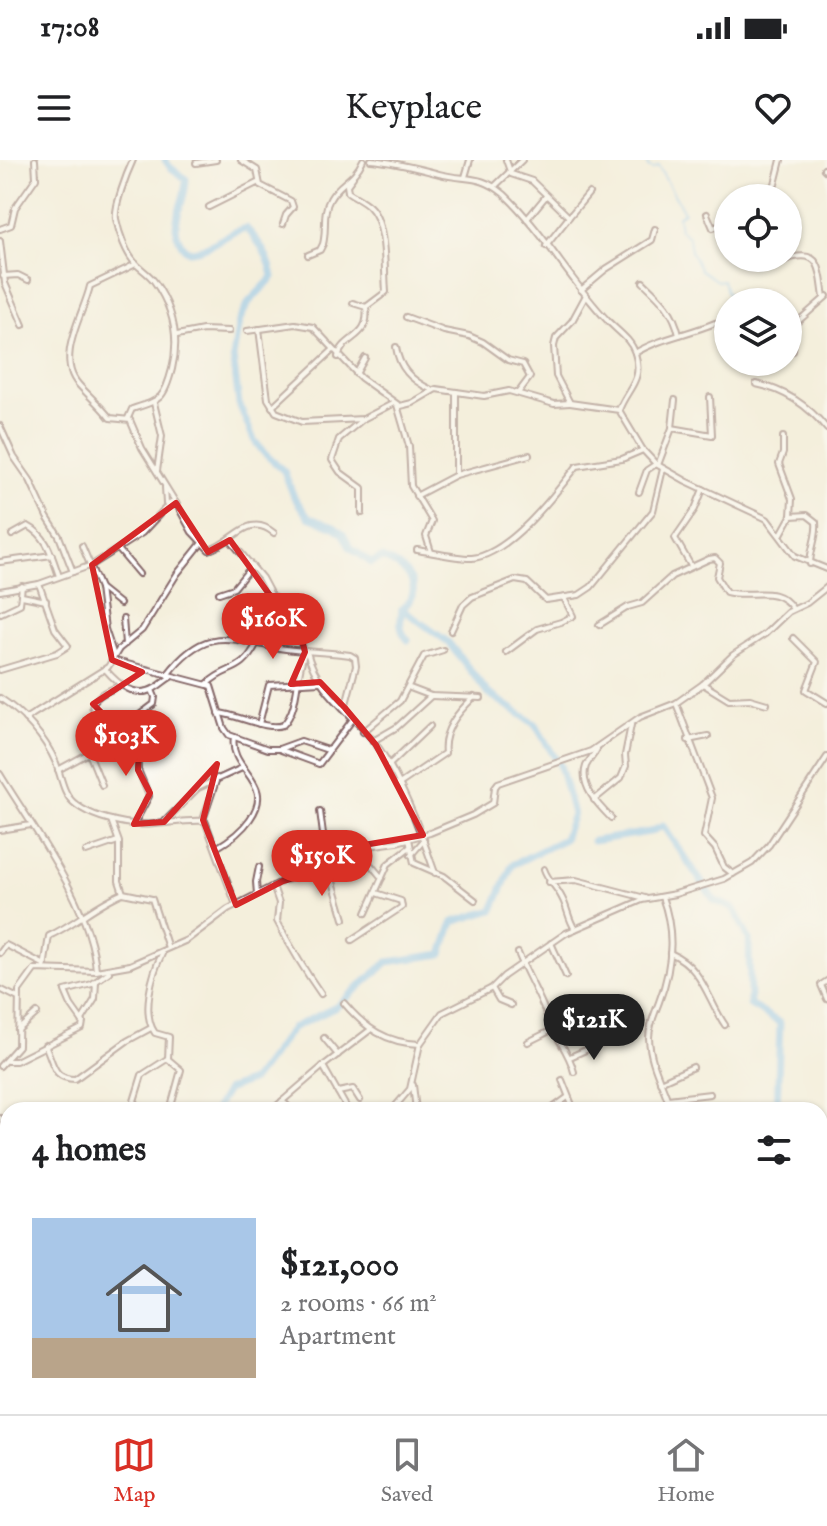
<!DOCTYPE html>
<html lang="en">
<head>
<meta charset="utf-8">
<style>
	:root { --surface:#fff; --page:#f6f6f6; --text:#202124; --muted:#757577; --line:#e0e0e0; --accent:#d93025 }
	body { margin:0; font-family:"IM FELL English",serif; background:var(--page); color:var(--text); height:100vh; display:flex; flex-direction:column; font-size:30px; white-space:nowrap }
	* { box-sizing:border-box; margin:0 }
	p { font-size:26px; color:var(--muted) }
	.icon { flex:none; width:44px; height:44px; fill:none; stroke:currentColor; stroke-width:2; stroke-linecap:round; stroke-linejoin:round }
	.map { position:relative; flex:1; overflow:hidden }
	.details { position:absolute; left:0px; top:942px; width:828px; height:312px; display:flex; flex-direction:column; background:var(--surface); border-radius:24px 24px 0 0; box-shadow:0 2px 6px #0004 }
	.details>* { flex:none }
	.fabs { position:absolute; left:714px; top:24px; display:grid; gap:16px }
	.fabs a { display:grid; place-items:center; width:88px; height:88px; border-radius:50%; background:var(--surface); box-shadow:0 2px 6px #0004; font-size:40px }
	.price { position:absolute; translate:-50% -68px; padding:0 18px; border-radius:28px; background:var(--accent); color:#fff; font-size:26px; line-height:52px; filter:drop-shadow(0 2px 4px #0008) }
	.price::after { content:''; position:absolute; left:50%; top:48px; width:24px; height:18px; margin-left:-12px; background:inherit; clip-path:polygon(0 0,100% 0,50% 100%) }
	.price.active { background:#222; color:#fff }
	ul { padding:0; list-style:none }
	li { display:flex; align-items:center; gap:24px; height:200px; padding:0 32px }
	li+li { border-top:2px solid var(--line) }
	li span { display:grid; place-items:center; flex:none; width:224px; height:160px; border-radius:0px; color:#555 }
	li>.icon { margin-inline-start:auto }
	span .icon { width:96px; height:96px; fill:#fffc; stroke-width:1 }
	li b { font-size:34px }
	h2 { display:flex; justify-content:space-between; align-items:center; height:96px; padding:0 32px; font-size:34px }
	.status { display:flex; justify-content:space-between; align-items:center; height:56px; padding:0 40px; background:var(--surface); direction:ltr }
	.status svg { height:22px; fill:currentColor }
	header { display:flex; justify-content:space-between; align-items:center; height:104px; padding:0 32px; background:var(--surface); font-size:36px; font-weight:600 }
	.tabs { display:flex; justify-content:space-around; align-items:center; height:112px; border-top:2px solid var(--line); background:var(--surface); font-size:22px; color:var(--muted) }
	.tabs a { display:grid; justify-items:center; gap:4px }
	.tabs .active { color:var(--accent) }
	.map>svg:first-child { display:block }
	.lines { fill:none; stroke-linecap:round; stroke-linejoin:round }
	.stream { stroke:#79bcef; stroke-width:2 }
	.river { stroke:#79bcef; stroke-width:7 }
	.minor-casing { stroke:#866869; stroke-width:8 }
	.minor { stroke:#fff; stroke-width:4 }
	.marked { fill:none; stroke:#d62828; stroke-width:6; stroke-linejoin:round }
</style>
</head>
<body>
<div class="status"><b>17:08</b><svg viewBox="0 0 49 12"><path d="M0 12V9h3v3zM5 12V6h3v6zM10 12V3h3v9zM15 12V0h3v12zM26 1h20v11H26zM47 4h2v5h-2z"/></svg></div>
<header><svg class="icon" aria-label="menu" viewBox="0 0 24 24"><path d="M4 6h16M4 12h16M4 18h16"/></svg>Keyplace<svg class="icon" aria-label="heart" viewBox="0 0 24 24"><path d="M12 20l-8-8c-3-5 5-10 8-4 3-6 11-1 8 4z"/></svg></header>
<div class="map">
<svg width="827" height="1254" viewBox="0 0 827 1254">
	<rect width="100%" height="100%" fill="#fff"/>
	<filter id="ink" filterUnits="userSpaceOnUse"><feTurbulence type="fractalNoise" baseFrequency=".0125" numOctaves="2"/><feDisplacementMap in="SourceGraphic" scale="16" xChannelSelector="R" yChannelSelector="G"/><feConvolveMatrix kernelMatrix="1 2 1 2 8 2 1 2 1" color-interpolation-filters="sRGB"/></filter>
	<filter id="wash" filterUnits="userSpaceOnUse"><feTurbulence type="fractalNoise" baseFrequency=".006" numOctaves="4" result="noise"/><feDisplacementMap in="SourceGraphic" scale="32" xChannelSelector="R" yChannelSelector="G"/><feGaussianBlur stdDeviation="1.8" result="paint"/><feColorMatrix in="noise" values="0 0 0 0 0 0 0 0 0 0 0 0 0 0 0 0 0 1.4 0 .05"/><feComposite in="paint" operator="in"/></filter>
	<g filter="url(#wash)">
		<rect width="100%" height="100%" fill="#f4efdc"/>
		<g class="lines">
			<path class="stream" d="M646 0 648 7 653 9 658 6 684 52 678 56 680 70 689 78 691 92 701 110 717 121 723 120 726 132 735 142"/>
			<g class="river">
				<path d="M165 0 170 7 186 19C186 48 163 65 187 91 209 92 226 72 246 68 260 82 270 98 273 117L249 142 239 161 233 197 239 244 254 280 264 293 284 311 294 337 308 357 334 367 343 374 350 387 371 403 382 398C406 407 427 428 402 449 400 461 399 471 408 480"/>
				<path d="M402 449 448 482 488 533 535 564 557 601"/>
				<path d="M593 681 650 672 663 666 714 740 734 749 749 779 750 845 780 863 777 950"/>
				<path d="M215 950 227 930 253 920 292 868 336 847 388 802 442 794 453 762 493 750 512 705 564 679 573 654 560 605"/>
				<path d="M820 1102 827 1113"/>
				<path d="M820 1136 827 1127"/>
				<path d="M220 1246 223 1254"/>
			</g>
		</g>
	</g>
	<g filter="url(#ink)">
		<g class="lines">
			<g class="minor-casing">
				<g id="minor">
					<path d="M241 0 257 10 260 25 291 41 293 47 286 55 283 64"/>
					<path d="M371 0C395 2 416 8 439 14 467 21 480 14 504 34 543 71 570 121 607 160 616 170 631 179 635 193 644 221 627 228 619 250L643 290 656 304 686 321 767 359 795 396 827 409"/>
					<path d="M506 0 511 14 532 21 569 57 546 86"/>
					<path d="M196 3 216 0"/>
					<path d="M824 9 827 12"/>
					<path d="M353 17 347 25 348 32C355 37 363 40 369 46 387 63 384 108 386 132L366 147"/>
					<path d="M465 17 470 0"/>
					<path d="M495 26 522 0"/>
					<path d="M765 38 775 24 781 0"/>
					<path d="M209 47 257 23"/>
					<path d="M707 54 713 68 728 62"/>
					<path d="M569 57 589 33"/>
					<path d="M527 59 546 36"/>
					<path d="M0 69 11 65 15 48 36 18 35 0"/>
					<path d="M0 81 5 123 23 165"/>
					<path d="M308 95 320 90 323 84C327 70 322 52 330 39 340 21 354 21 363 0"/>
					<path d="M136 104 90 126C84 154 54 198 79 225 89 236 100 245 110 258L130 260 142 288 176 343"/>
					<path d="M762 108C776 104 808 86 817 104 822 113 822 127 824 137"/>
					<path d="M3 116 18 115 28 120"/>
					<path d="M643 122C661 139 674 151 679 175"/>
					<path d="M581 130 606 109 652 80 655 69"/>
					<path d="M585 137 572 161 556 178 554 186 556 216 570 243 619 250"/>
					<path d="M406 157 444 171 469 176 483 182 508 200 523 204 530 217 518 233"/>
					<path d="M259 169 268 239 276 252 302 262 363 259 394 243"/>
					<path d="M247 171 295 164 313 167 361 218 400 246 412 243 436 229 484 236 509 231 554 244 570 243"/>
					<path d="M177 175 203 170 229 171"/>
					<path d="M396 187C399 208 411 220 430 229"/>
					<path d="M793 191 795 164 827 136"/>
					<path d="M635 193C660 178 689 174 715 163"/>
					<path d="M338 197C343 175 371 179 366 147L353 143"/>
					<path d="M356 214 365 198"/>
					<path d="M756 224C786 230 808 245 827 269"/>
					<path d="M154 243 162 276 157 311"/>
					<path d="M397 245 409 286 411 326 432 361 426 376 431 392"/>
					<path d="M272 247 333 190"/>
					<path d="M128 258 132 249C160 240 164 240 172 209 180 177 174 149 154 121 149 114 142 110 136 104 126 94 119 73 116 59 114 46 127 13 133 0"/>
					<path d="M0 266 14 297 30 320 47 357 59 376 73 412"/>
					<path d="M672 268 712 275 710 237"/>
					<path d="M658 305 672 268 675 240"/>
					<path d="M456 315 529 295"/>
					<path d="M165 327 166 344"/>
					<path d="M639 332 647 310 656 304"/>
					<path d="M416 336 456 315V232"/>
					<path d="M362 353V328L340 312 332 300 339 279 363 259"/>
					<path d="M791 356 807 355 816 362C818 375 810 390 810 404"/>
					<path d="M781 374 791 356 792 339 779 304 783 293V277"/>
					<path d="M12 375 28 366C48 376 52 397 59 416"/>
					<path d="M230 380 262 418 271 435 296 456 300 466 302 491"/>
					<path d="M82 386 100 428 105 469 114 496"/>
					<path d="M118 389 139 414"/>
					<path d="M417 390C430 392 462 399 472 398 509 395 556 333 577 306L622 299 643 290"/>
					<path d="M0 402 52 395"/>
					<path d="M691 406 675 378 695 349 703 329"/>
					<path d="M100 428 120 444"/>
					<path d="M0 431 39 424 92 405 142 373 171 342 176 343 192 372 209 390C234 383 248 351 274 373"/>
					<path d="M219 433 234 428 252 406"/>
					<path d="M22 436 46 441"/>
					<path d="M1 453 20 444 22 426"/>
					<path d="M123 459 125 484"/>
					<path d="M599 465 628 447 642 443 672 416 709 399 715 398 720 403 717 417 726 432C751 439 776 423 793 449"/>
					<path d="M451 471 463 445 472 437 515 420 527 422 546 440 579 435 591 427 653 351 663 309"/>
					<path d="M793 478 817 502 806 530 827 543"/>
					<path d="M307 492C317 531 352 553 376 584 401 618 421 672 435 713"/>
					<path d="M506 492 537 469 561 462 573 456 564 438"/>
					<path d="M112 500 211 526 224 568 229 575 268 589H279L301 581 328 590"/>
					<path d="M105 509C117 523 135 540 155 528 161 525 165 520 171 517"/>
					<path d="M0 510 57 493 68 486 55 469 39 424"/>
					<path d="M167 515C207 462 232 481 286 489 307 492 329 492 350 495L355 498 356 506 345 548"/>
					<path d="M207 524C228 504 241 515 257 483"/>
					<path d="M703 524 729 540 750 539 767 544"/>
					<path d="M119 526C112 529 101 533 96 539 81 554 116 562 124 564"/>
					<path d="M410 528 431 536 481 538"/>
					<path d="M0 538C23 553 45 577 56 603 61 616 63 633 73 642 86 654 108 660 125 663 152 668 179 659 205 661L236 745"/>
					<path d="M676 543 712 638 704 676 715 688 724 707 733 714"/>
					<path d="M219 553C238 555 268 571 283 565 300 548 295 514 305 492"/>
					<path d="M25 559 108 507 119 489 142 470 177 414 201 384"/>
					<path d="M259 564 269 525 320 522"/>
					<path d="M120 571 137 588 138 610 149 636 134 664"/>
					<path d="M363 572 400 541 424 496 443 490"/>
					<path d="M688 580 708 576"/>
					<path d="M373 581 397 567 431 536"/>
					<path d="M597 589C594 595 589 600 586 606 579 626 599 646 611 658"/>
					<path d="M281 590 319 604 353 559"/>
					<path d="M89 593 102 625"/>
					<path d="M388 606 430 566"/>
					<path d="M58 610 89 593 154 544 155 537 152 530"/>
					<path d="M0 614C34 670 92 746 96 811"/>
					<path d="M398 625 445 593C442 571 458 552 474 537"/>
					<path d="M594 640 621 618 626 606 625 595 631 565"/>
					<path d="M111 660 119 682V721L123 733 152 739 168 788"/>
					<path d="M203 660 217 618"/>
					<path d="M165 661 198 628 242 608"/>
					<path d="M0 670 31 665"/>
					<path d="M409 679 414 703 444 716 475 740"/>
					<path d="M355 686 382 718"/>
					<path d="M216 688C230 680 241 672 250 659 277 621 228 611 234 577"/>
					<path d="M86 692 118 681"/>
					<path d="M411 695 424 680"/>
					<path d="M329 708 344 759"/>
					<path d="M544 709C548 721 557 727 562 738 568 749 568 759 575 769"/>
					<path d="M312 711 317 690 324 682 320 651"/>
					<path d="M549 722 576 720 645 738"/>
					<path d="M273 726 279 743 277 761C290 786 304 810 321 834"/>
					<path d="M257 734 256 722 259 707"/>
					<path d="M662 737C675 771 672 808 659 842 655 853 649 865 649 878 650 905 664 925 671 950"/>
					<path d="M366 753 388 704 410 687"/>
					<path d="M352 780 402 747 401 741 376 733"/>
					<path d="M551 783 566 816"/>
					<path d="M0 793 6 785 45 805"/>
					<path d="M518 793C527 815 538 833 547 856 554 876 569 891 574 912"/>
					<path d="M670 793C703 807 707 839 725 865"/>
					<path d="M162 794C152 813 141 854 155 873L169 877 168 899 181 910 170 950"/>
					<path d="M44 808 49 776C75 764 96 744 123 733"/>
					<path d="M827 821 821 825 827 839"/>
					<path d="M492 828 499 840 511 845"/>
					<path d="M0 829 18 838"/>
					<path d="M344 843C365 868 386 883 420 884"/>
					<path d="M82 860 95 839 96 822"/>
					<path d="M18 870 37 853"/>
					<path d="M324 878 338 895"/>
					<path d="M560 879 603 860"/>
					<path d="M528 882 554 869"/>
					<path d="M45 885C54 903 52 919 75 919L127 881 151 868"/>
					<path d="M570 897 606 881"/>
					<path d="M7 901H16L82 868 83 862 71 845 65 831 92 824 109 812"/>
					<path d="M0 906 18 886 19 831 35 809 96 811 130 805 187 780 228 749 283 721 329 708 347 689 397 682 430 673 473 655 493 643 495 627 498 623 591 591 640 557 676 543 703 524 733 495 765 474 788 452 807 443 827 427"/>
					<path d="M323 906 348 950"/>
					<path d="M562 920 574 950"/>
					<path d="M660 922 693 907"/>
					<path d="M413 925 416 950"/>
					<path d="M338 932 353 929 360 940"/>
					<path d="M668 939 710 934"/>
					<path d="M282 941 292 950"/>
					<path d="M142 950 134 941 142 915 167 899"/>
					<path d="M272 950 323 906 370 870"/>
					<path d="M392 950 410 929 420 884 442 853 492 828 504 816 566 773 642 740 675 734 724 719 752 703 769 685 827 597"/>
					<path d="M550 950 568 937"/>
					<path d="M0 958 8 964"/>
					<path d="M820 980 827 983"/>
					<path d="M0 1000 8 996"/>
					<path d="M0 1129 8 1127"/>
					<path d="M0 1223 8 1219 4 1197 7 1160"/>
					<path d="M820 1243H821"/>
					<path d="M357 1246 363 1254"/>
					<path d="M421 1246 425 1254"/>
					<path d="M0 1252 9 1254"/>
					<path d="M116 1254 130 1246"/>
					<path d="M180 1254 191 1246"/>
					<path d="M263 1254V1246"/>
					<path d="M287 1254V1246"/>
					<path d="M354 1254 358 1246"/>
					<path d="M593 1254V1246"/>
					<path d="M668 1254 670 1246"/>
					<path d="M782 1254 808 1246"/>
					<path d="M816 1254 827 1247"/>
				</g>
			</g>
			<use href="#minor" class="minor"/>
		</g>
	</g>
	<path d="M0 0H827V1254H0ZM176 343 208 392 230 380 269 434 296 456 305 492 291 524 320 522 345 548 376 585 423 675 352 687 329 708 283 721 236 745 203 660 217 604 164 662 134 664 150 633 138 610 139 590 93 544 142 512 112 500 92 405Z" fill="#f4efdc" fill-opacity=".55" fill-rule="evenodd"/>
	<path class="marked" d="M176 343 208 392 230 380 269 434 296 456 305 492 291 524 320 522 345 548 376 585 423 675 352 687 329 708 283 721 236 745 203 660 217 604 164 662 134 664 150 633 138 610 139 590 93 544 142 512 112 500 92 405Z"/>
</svg>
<div class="fabs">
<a><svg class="icon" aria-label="locate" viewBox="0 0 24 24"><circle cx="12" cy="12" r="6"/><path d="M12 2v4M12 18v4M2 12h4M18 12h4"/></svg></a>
<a><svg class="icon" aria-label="layers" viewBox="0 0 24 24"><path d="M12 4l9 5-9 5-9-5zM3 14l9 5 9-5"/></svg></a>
</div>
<b class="price" style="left:273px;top:501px">$160K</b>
<b class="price" style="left:126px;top:618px">$103K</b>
<b class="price" style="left:322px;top:738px">$150K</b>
<b class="price active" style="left:594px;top:902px">$121K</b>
<section class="details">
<h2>4 homes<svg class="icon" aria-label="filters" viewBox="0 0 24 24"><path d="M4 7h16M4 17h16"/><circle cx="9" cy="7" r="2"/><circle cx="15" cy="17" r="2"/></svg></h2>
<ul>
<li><span style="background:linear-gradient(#a9c7e8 75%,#b9a48a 0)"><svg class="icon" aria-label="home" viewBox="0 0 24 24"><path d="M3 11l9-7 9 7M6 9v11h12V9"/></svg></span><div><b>$121,000</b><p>2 rooms · 66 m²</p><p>Apartment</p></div></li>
</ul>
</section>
</div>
<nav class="tabs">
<a class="active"><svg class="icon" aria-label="map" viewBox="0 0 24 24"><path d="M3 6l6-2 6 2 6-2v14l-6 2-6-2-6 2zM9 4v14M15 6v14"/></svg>Map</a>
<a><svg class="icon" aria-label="saved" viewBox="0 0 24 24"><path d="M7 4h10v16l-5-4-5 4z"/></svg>Saved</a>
<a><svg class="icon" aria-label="home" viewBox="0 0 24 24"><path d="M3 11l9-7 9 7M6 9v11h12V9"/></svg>Home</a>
</nav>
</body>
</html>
